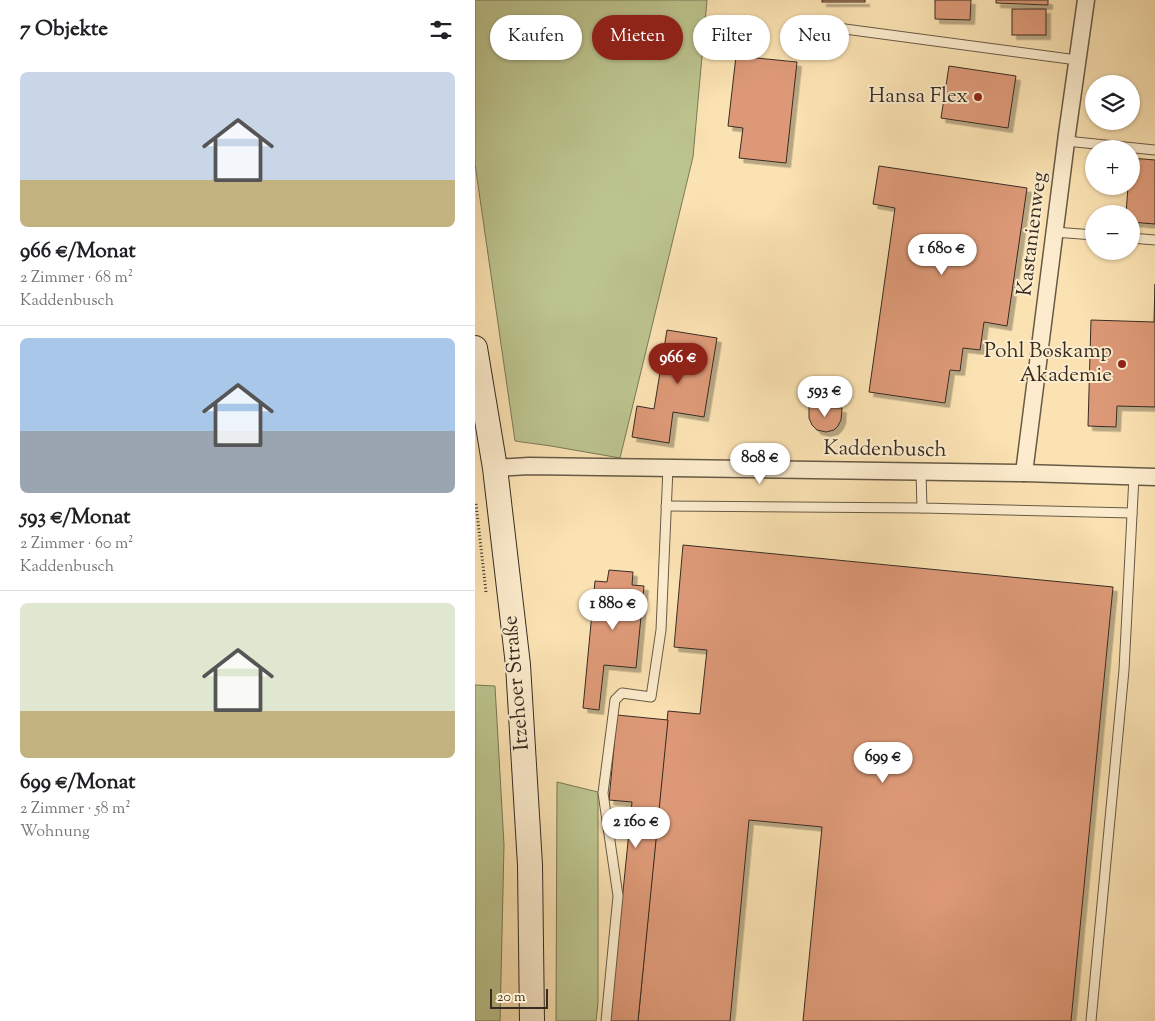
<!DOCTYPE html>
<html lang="de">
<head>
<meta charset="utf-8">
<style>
	:root { --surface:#fff; --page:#f2f2f2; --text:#202124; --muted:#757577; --line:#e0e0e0; --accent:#8f2418 }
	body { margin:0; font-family:"Sorts Mill Goudy",serif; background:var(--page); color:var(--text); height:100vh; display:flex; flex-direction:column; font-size:19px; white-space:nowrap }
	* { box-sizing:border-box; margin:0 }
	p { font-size:16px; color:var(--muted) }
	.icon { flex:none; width:28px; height:28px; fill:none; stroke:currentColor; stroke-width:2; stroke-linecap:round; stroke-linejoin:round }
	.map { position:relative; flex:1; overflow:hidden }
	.side { display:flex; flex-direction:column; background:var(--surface); width:475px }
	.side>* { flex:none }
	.guide { position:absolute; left:15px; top:15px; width:475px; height:45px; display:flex; gap:10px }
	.tools { position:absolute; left:610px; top:75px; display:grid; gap:10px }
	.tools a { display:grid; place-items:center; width:55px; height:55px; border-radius:50%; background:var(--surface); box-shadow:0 1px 4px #0004; font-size:25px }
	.scale { position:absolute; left:15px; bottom:12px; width:58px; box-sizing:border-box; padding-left:5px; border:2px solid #372c22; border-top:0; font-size:14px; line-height:18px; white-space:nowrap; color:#372c22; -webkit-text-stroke:4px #fceccd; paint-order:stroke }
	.price { position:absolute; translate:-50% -42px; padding:0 11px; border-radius:18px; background:#fff; color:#222; font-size:16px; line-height:32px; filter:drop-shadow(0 1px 2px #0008) }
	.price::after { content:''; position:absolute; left:50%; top:30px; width:15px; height:11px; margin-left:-8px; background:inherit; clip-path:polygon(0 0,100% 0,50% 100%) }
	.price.current { background:var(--accent); color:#fff }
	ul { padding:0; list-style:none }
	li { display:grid; align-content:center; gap:10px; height:265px; padding:0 20px }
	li+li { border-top:1px solid var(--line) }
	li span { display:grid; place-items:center; height:155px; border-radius:8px; color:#555 }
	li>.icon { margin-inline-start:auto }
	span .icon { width:90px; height:90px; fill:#fffc; stroke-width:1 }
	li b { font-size:21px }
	h2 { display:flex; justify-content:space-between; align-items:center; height:60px; padding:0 20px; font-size:21px }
	.pill { padding:0 18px; border-radius:22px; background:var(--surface); box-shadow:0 1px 4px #0004; font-size:18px; line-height:45px }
	.pill.current { background:var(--accent); color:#fff }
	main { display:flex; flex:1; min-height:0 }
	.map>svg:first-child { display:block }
	.green { fill:#bcc48e; stroke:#7a7858 }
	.building { fill:#d97; stroke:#372c22; filter:url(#shadow) }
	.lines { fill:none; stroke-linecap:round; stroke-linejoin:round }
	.lane-casing { stroke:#685a46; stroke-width:11 }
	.street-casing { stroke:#685a46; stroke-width:19 }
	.secondary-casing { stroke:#372c22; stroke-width:26 }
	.path { stroke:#372c22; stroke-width:3; stroke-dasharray:1 2.5; stroke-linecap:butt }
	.lane { stroke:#fceccd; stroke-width:9 }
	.street { stroke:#fceccd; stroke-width:16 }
	.secondary { stroke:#fceccd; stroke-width:24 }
	.poi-dot { fill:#8f2418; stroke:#fceccd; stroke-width:2 }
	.labels { text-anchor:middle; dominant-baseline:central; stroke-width:4; stroke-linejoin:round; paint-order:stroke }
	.poi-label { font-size:21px; fill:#372c22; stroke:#fceccd; text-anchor:end }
	.street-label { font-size:21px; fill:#372c22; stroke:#fceccd }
</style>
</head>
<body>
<main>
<section class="side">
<h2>7 Objekte<svg class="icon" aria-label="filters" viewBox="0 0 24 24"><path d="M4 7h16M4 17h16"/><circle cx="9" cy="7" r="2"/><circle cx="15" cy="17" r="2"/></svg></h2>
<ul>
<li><span style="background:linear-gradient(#c9d6e8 70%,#c2b280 0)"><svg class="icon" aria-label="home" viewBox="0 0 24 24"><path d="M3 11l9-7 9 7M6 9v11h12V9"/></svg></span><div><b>966 €/Monat</b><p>2 Zimmer · 68 m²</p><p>Kaddenbusch</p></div></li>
<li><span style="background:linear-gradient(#a9c7e8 60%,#9aa5b1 0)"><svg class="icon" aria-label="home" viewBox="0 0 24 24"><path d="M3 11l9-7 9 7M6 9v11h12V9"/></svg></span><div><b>593 €/Monat</b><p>2 Zimmer · 60 m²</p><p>Kaddenbusch</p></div></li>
<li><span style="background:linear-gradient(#dfe7d0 70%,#c2b280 0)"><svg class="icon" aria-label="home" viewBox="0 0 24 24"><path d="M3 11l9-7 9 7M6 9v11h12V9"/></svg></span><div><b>699 €/Monat</b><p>2 Zimmer · 58 m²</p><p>Wohnung</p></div></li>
</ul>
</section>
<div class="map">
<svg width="680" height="1021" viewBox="0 0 680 1021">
	<defs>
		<filter id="shadow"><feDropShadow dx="4.5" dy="4.5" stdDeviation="0" flood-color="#0004"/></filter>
	</defs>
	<rect width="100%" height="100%" fill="#fbe2b2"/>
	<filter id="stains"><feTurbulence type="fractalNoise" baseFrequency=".004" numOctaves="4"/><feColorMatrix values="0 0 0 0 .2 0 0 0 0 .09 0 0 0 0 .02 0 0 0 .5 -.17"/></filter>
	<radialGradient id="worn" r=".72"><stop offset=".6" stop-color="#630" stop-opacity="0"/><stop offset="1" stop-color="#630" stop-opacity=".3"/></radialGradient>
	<g class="green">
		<path d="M0 0H232L218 157 145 458 76 446 40 441 0 164Z"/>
		<path d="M0 685 20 686 29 845 25 1021H0Z"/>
		<path d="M82 782 123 792V1003L121 1021H81Z"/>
	</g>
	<g class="building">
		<rect x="347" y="0" width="43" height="2"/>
		<path d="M460 0H496L495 20 460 19Z"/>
		<path d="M521 0H573V5L521 3Z"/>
		<rect x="537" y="9" width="34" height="26"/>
		<path d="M261 56 322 62 311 163 264 158 268 128 253 126Z"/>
		<path d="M474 66 541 76 533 128 466 118Z"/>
		<path d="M656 158 680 160V224L656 222V214H651L653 186H656Z"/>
		<path d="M404 166 552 188 532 326 509 322 505 350 488 348 485 371 475 370 470 403 394 392 420 208 398 204Z"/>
		<path d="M680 284V407L642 406 641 427 613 426 616 320 679 322Z"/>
		<path d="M192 330 242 338 229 417 198 412 194 443 157 437 162 406 179 409Z"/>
		<path d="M334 407 367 408 366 420 363 426 359 430 351 432 342 430 337 425 334 418Z"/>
		<path d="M208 545 638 587 596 1021H328L347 827 274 820 255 1021H163L193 711 225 714 232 650 199 647Z"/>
		<path d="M134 570 158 572 157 585 169 586 161 668 129 665 124 710 108 708 120 581 132 582Z"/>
		<path d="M142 715 193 720 163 1021H135L157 802 134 800Z"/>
	</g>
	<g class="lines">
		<g class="lane-casing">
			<g id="lane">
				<path d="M355 27 602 60"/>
				<path d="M591 141 680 150"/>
				<path d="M579 232 619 235"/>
				<path d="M656 238 680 240"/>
				<path d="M446 472 447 508 657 513"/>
				<path d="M191 506 447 508"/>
				<path d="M131 1021 143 896 128 793 140 700 147 693 176 697 186 630 193 468"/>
				<path d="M616 1021 649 670 659 476"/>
			</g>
		</g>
		<g class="street-casing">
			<g id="street">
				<path d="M20 468 54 466 549 473 680 477"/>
				<path d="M549 473 592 134 611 0"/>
			</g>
		</g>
		<g class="secondary-casing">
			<path id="secondary" d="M0 348 20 468 43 665 55 865 57 1021"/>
		</g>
		<path class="path" d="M1 504 11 592"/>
		<use href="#lane" class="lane"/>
		<use href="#street" class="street"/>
		<use href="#secondary" class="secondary"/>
	</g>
	<g class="poi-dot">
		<circle cx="503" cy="97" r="5"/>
		<circle cx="647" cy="364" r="5"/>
	</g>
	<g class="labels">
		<g class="poi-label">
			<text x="493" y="97">Hansa Flex</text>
			<text x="637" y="352">Pohl Boskamp<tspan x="637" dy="24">Akademie</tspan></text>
		</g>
		<g class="street-label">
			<text transform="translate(558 234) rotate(-83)">Kastanienweg</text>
			<text transform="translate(410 450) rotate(1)">Kaddenbusch</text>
			<text transform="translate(42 683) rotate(-95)">Itzehoer Straße</text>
		</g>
	</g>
	<rect width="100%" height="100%" filter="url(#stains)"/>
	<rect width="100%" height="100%" fill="url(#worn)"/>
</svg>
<div class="tools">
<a><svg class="icon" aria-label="layers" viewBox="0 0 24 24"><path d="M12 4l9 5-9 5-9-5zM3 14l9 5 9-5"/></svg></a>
<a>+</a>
<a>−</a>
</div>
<div class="scale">20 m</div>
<b class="price" style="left:467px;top:276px">1 680 €</b>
<b class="price current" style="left:203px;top:385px">966 €</b>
<b class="price" style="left:350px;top:418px">593 €</b>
<b class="price" style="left:285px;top:485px">808 €</b>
<b class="price" style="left:138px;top:631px">1 880 €</b>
<b class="price" style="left:408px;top:784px">699 €</b>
<b class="price" style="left:161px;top:849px">2 160 €</b>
<div class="guide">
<a class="pill">Kaufen</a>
<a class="pill current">Mieten</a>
<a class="pill">Filter</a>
<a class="pill">Neu</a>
</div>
</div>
</main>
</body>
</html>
